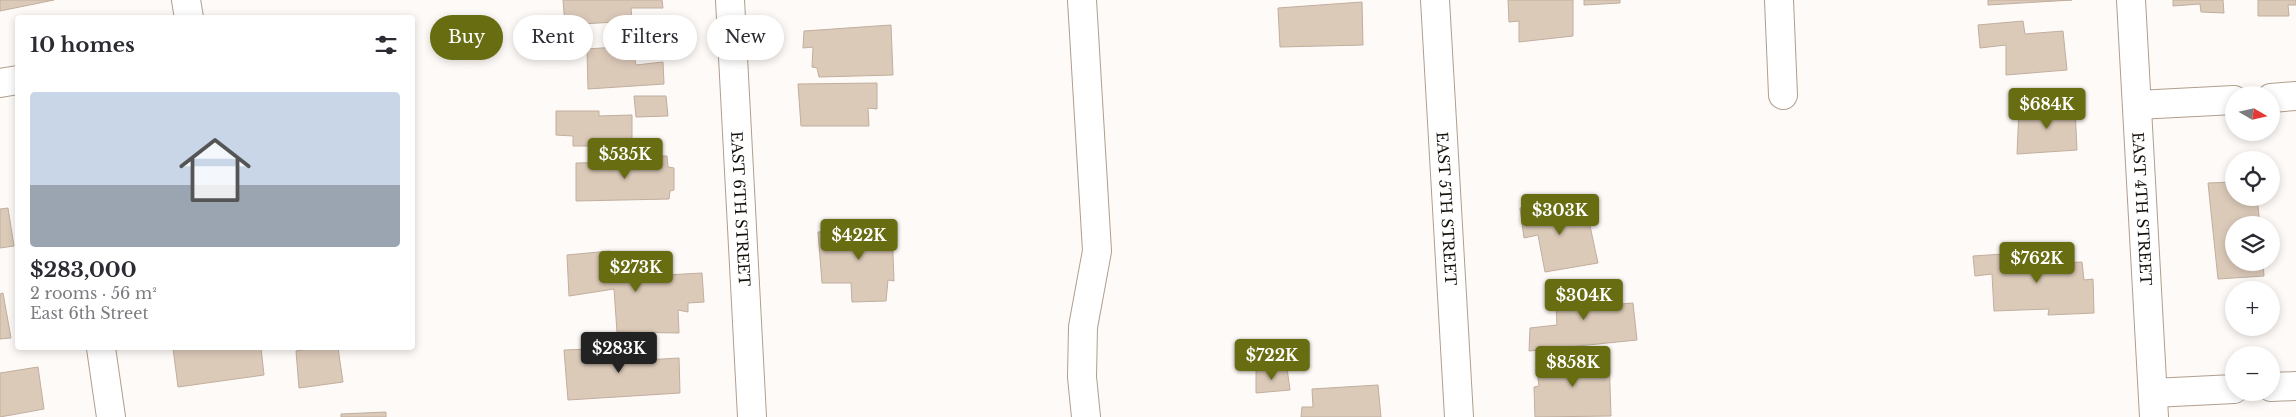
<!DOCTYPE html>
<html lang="en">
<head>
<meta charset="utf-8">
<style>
	:root { --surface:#fff; --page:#f2f2f3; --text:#2b2b33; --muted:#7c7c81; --accent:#686d12 }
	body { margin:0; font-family:"Libre Baskerville",serif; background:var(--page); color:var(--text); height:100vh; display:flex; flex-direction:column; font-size:19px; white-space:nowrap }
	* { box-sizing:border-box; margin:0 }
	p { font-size:16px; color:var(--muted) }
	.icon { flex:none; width:28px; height:28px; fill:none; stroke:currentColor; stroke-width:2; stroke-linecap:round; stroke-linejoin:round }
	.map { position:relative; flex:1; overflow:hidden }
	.sheet { position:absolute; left:15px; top:15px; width:400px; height:335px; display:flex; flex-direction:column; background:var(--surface); border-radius:5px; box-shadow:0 2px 8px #0003 }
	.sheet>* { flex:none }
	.guide { position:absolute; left:430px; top:15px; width:475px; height:45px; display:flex; gap:10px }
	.needle { width:32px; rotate:99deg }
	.buttons { position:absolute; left:2225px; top:86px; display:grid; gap:10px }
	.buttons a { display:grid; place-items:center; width:55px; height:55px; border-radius:50%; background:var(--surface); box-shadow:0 2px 8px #0003; font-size:25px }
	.price { position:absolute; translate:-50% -42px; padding:0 11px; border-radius:5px; background:var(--accent); color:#fff; font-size:16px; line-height:32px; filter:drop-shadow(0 1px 2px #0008) }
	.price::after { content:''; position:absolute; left:50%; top:30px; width:15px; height:11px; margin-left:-8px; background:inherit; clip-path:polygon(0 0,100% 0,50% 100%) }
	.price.active { background:#222; color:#fff }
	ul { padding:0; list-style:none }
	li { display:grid; align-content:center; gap:10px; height:265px; padding:0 15px }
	li span { display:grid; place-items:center; height:155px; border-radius:5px; color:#555 }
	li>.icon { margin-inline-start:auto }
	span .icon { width:90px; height:90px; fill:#fffc; stroke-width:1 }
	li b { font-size:21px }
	h2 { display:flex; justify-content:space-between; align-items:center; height:60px; padding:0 15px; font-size:21px }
	.tag { padding:0 18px; border-radius:22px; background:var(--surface); box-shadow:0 2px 8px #0003; font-size:18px; line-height:45px }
	.tag.active { background:var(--accent); color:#fff }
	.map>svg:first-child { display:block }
	.building { fill:#dccab9; stroke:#c1ae9e }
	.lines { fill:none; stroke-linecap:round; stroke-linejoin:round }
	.minor-casing { stroke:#b09e8e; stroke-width:30 }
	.minor { stroke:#fff; stroke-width:28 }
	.labels { text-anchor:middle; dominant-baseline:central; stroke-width:4.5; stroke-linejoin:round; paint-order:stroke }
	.street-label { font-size:15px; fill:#16100a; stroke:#fefaf7 }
</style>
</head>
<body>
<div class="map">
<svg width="2296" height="417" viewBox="0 0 2296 417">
	<rect width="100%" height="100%" fill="#fefaf7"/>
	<g class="building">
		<path d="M0 0H54L0 11Z"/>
		<path d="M563 0H662L663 8H631L632 21 565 25Z"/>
		<path d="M1508 0H1573V36L1519 42V21L1509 22Z"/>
		<path d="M1584 0H1620V3L1584 5Z"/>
		<path d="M1988 0H2072L1988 5Z"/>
		<path d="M2173 0H2223L2224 13 2201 12 2200 4 2173 6Z"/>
		<path d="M2258 0H2296V5H2288L2289 16H2258Z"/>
		<path d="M1362 2 1363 45 1280 47 1278 8Z"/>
		<path d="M2023 21 2025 34 2063 31 2067 70 2006 75V45L1980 48 1978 25Z"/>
		<path d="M891 25 893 75 819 77 817 68 812 67 813 47 803 48 804 31Z"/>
		<path d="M632 46 636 65 663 62 664 84 588 89 587 49Z"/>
		<path d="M877 83V109L868 108 869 126H801L798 84Z"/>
		<path d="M634 96H666L668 116 636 117Z"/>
		<path d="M2075 107 2077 150 2017 154 2019 109Z"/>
		<path d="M556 111H599V116L632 115V146H573V136L556 135Z"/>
		<path d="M640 156H667L668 167 674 168V190L670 191 669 199 576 201V163L640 162Z"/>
		<path d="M2234 182V198H2257L2260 225H2234V262H2263L2264 276 2218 279 2208 183Z"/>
		<path d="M1563 202 1565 215 1587 212 1598 263 1545 272 1538 235 1524 238 1520 208Z"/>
		<path d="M8 208 14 246 0 248V209Z"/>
		<path d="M892 228 894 281 888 280 886 301 852 302 851 283H822L818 232Z"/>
		<path d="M610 251 613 278 702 273 704 302 688 303V312L678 310 679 333 617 332 614 289 569 296 567 255Z"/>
		<path d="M2034 252 2036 264 2082 262 2084 280 2093 279 2094 313 2048 315 2049 309 1994 311 1992 274 1975 276 1973 256Z"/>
		<path d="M1594 281 1596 306 1633 303 1637 340 1529 351 1530 328 1557 325 1555 286Z"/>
		<path d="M3 293 11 338 0 339V294Z"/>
		<path d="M645 347 646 360 679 358 680 393 568 400 564 350Z"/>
		<path d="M173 348H261L264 375 178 387Z"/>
		<path d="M316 348H338L343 382 299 388 296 351Z"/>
		<path d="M1609 356 1611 416 1535 417 1534 387 1539 386 1536 362Z"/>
		<path d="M38 367 44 409 0 417V373Z"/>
		<path d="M1287 368 1290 390 1256 393V371Z"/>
		<path d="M1378 385 1381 417H1301L1302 407H1313L1312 389Z"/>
		<path d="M386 412V417H341V414Z"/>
	</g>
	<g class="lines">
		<g class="minor-casing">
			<g id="minor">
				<path d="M186 0 189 18"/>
				<path id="s1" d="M730 0 752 417"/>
				<path d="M1082 0 1097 251 1083 327 1082 377 1086 417"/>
				<path id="s2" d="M1435 0 1459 417"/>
				<path d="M1779 0 1783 95"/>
				<path id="s3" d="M2131 0 2154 417"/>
				<path d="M0 83 18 80"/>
				<path d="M2271 98 2296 96"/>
				<path d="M2137 105 2234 100"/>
				<path d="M101 348 111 417"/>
				<path d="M2271 387 2296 386"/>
				<path d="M2153 393 2234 389"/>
			</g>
		</g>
		<use href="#minor" class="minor"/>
	</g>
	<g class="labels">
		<g class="street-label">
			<text stroke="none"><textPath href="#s1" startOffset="209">EAST 6TH STREET</textPath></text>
			<text stroke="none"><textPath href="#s2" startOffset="209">EAST 5TH STREET</textPath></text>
			<text stroke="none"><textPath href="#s3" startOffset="209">EAST 4TH STREET</textPath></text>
		</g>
	</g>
</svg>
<div class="buttons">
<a><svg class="needle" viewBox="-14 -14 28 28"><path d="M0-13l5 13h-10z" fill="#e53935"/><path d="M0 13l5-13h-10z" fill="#7c7c81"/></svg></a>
<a><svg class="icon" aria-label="locate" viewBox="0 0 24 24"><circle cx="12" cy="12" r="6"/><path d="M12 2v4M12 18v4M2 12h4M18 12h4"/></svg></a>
<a><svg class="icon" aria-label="layers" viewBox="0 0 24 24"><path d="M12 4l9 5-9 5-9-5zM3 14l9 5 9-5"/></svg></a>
<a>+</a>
<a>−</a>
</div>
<b class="price" style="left:2047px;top:130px">$684K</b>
<b class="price" style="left:625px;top:180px">$535K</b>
<b class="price" style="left:1560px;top:236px">$303K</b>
<b class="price" style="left:859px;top:261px">$422K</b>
<b class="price" style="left:2037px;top:284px">$762K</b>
<b class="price" style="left:636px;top:293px">$273K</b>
<b class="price" style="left:1584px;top:321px">$304K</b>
<b class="price active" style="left:619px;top:374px">$283K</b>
<b class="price" style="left:1272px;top:381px">$722K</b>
<b class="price" style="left:1573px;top:388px">$858K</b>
<div class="guide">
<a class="tag active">Buy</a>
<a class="tag">Rent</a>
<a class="tag">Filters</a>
<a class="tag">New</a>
</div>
<section class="sheet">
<h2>10 homes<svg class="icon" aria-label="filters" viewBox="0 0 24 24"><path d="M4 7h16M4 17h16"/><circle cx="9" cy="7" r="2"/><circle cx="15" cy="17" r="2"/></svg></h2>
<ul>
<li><span style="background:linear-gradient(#c9d6e8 60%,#9aa5b1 0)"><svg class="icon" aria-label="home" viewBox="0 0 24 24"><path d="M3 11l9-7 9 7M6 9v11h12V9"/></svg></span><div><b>$283,000</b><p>2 rooms · 56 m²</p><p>East 6th Street</p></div></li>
</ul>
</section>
</div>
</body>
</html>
